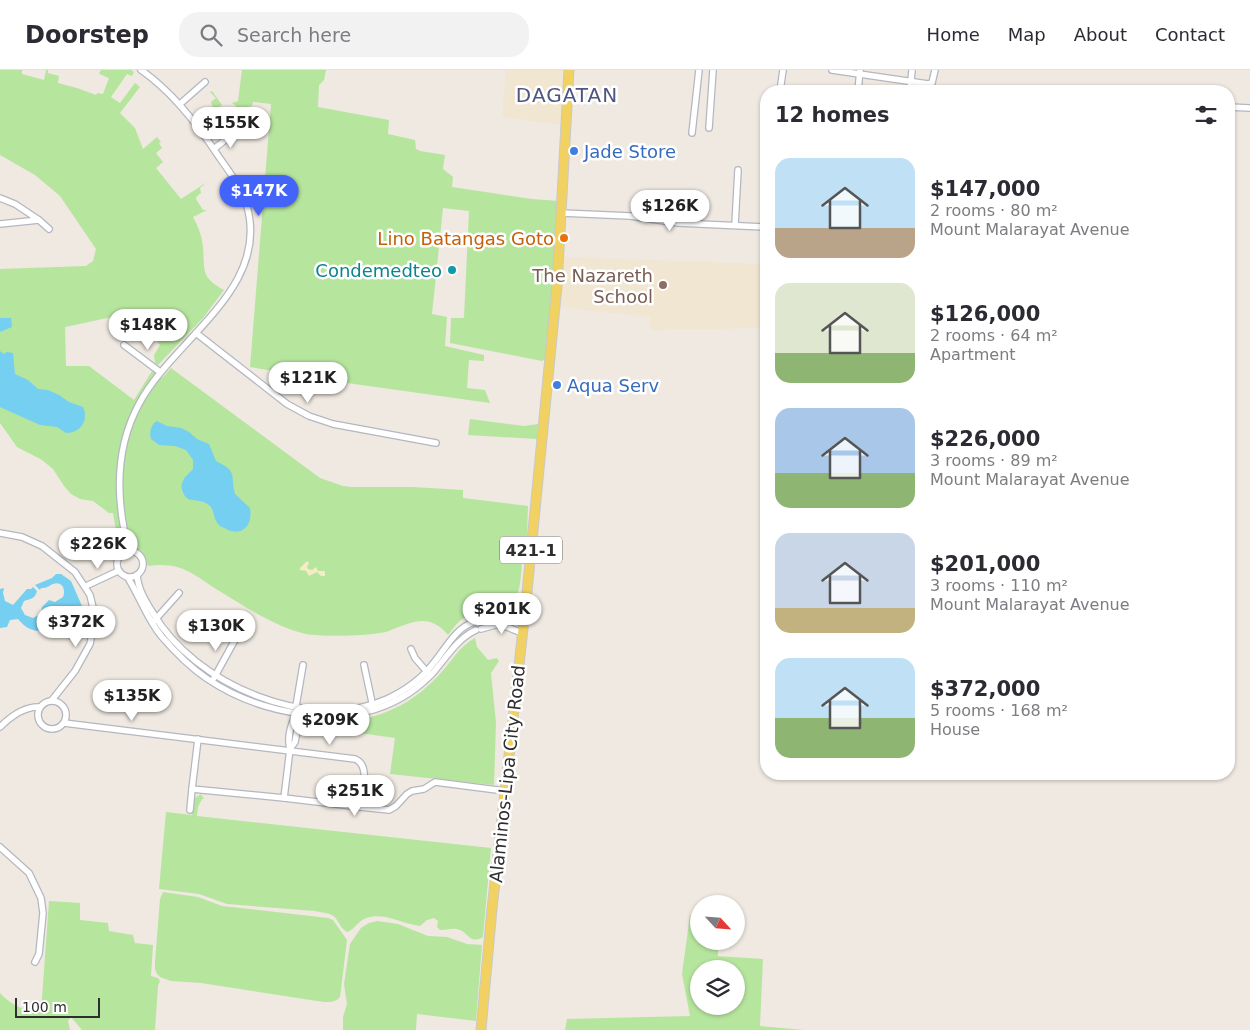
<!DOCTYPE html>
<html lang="en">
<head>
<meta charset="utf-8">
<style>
	:root { --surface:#fff; --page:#f2f2f3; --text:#2b2b33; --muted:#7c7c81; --line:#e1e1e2; --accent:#4264fb }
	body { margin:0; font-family:"DejaVu Sans",sans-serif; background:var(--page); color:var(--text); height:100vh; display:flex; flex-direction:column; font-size:19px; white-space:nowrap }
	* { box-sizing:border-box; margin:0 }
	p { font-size:16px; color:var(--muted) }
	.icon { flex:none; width:28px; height:28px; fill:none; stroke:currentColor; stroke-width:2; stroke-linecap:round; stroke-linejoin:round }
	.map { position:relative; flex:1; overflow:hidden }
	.panel { position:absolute; left:760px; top:15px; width:475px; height:695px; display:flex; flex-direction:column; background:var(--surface); border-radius:20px; box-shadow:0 1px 4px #0004 }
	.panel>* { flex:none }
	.needle { width:32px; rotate:116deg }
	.fabs { position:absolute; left:690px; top:825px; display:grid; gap:10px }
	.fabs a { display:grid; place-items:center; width:55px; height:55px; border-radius:50%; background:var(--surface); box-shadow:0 1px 4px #0004; font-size:25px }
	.scale { position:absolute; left:15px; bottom:12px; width:85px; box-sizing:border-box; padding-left:5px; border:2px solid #2e2e2e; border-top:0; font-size:14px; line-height:18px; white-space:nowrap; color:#2e2e2e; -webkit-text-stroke:4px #fff; paint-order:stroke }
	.price { position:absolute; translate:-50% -42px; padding:0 11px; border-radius:18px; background:#fff; color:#222; font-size:16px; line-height:32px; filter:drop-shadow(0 1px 2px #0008) }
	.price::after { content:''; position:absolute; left:50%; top:30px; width:15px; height:11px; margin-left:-8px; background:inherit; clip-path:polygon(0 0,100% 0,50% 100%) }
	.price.on { background:var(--accent); color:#fff }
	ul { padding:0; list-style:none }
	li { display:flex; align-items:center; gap:15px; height:125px; padding:0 15px }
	li span { display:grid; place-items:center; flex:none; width:140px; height:100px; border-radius:15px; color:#555 }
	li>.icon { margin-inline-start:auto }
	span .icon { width:60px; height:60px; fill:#fffc; stroke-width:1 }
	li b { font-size:21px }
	h2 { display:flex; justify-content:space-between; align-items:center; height:60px; padding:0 15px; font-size:21px }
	header { display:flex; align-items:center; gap:30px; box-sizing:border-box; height:70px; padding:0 25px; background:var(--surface); border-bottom:1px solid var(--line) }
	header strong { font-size:24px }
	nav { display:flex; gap:28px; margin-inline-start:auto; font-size:18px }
	.search { width:350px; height:45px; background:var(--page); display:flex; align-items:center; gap:12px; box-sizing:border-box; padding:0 18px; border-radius:20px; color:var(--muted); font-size:19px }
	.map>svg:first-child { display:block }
	.education { fill:#f0e6d1 }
	.green { fill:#b6e59e; fill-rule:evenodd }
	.sand { fill:#f3ecc5 }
	.water { fill:#75cff0 }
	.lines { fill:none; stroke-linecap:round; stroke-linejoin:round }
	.street-casing { stroke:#b4b7c1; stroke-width:8 }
	.primary-casing { stroke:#c9c9c9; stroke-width:11 }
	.street { stroke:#fff; stroke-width:5.5 }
	.primary { stroke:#f2d163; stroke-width:9 }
	.shop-dot { fill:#3f7fe0; stroke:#fff; stroke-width:2 }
	.food-dot { fill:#e8710a; stroke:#fff; stroke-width:2 }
	.culture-dot { fill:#0f9aa8; stroke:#fff; stroke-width:2 }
	.education-dot { fill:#8d6e63; stroke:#fff; stroke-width:2 }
	.labels { text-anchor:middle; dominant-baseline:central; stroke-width:5; stroke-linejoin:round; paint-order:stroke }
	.shield { fill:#fff; stroke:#6d6d6d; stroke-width:1 }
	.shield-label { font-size:16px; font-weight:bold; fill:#2e2e2e }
	.shop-label { font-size:18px; fill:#366cbe; stroke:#fff; text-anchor:start }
	.food-label { font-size:18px; fill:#c56008; stroke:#fff; text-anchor:end }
	.culture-label { font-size:18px; fill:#0d838f; stroke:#fff; text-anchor:end }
	.education-label { font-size:18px; fill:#785e54; stroke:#fff; text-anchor:end }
	.street-label { font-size:18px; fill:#2e2e2e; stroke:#fff }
	.quarter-label { font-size:20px; letter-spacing:1px; fill:#4d5680; stroke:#fff }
</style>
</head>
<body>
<header>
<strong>Doorstep</strong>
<div class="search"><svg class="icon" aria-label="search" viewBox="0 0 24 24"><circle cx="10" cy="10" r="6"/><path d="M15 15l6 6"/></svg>Search here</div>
<nav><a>Home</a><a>Map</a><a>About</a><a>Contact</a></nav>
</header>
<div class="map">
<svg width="1250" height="960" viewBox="0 0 1250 960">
	<rect width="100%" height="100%" fill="#efe9e1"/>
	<g class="education">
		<path d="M506 0H565L563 55 502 47Z"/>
		<path d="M560 187 766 194V258L650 260V247L558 237Z"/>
	</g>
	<g class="green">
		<path d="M0 0H22V4L44 10 46 0H48V3L59 6 58 13 77 18 96 25 97 23 103 24 109 8 99 4 101 0H131L134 2 132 6 127 4 111 27 120 33 135 13 140 17 120 43 135 58 143 79 157 67 161 72 159 73 162 78 156 83 163 92 156 98 181 129 207 112 200 118 201 123 197 126 196 129 203 140H207L193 147C198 156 202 166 203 177 205 200 200 207 224 220L203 248 158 295 155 293 154 285 160 275 139 249 112 247 65 257 66 296H89L134 330 152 301 162 308 171 298 320 408 343 416 352 417H413L463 420V428L528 436 527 468 523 472C522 484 522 512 518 522 508 543 481 538 464 548 457 552 453 559 448 565 443 559 437 554 430 552 416 548 398 558 386 562 370 566 322 567 306 564 276 557 247 538 221 522 193 505 183 491 148 496 143 480 135 475 119 478L113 443H109L93 431 80 429 71 424 64 416 53 399 42 390 17 377 0 353V199L86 196 93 191 96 179 60 126 35 105 0 85Z"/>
		<path d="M242 0H326L324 10 319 15 318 37 389 50 388 64 415 70 416 79 420 81 445 85 443 99 453 107 452 117 532 129 559 131 558 162 545 289 542 291 450 273 451 248H463L464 247 469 141 443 138 432 244 447 247 445 276 484 285V291L469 290 467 318 485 320 490 333 333 311 250 297 271 34 253 32 252 36 242 38 233 43 227 42 229 38 232 40H235L236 36 232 33 238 31Z"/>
		<path d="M212 21 222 35 201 51 200 50 214 40 211 32 216 28 210 22Z"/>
		<path d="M470 349 524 356 538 354 537 369 468 365Z"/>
		<path d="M475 568 477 577 488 590 497 588 499 591 491 603 496 653 494 715 390 704 395 668 310 656 313 651C362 655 404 643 438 606 451 593 458 577 475 568Z"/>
		<path d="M201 724 204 729H202L198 737 197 746 491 778 483 867C469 875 469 862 457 859 452 858 446 860 440 860L437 857 438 851 434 848 427 850 420 856C402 854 385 842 366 848 358 851 354 860 347 862L342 858 335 847 330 844 315 841 227 834 199 824 159 819 166 742 192 745 195 728Z"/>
		<path d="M163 822 198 827 222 836 328 848 333 850 347 870 340 927C334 934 326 932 317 931L201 913 171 911 160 907 157 904 155 899V892L160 829Z"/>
		<path d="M49 831 80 833V850L108 853 109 861 133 865 135 873 153 875 151 906 158 908 160 911 158 916 155 960H82L71 947 68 951 70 960H0V923C10 935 27 942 41 942Z"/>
		<path d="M690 845 699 847V871H718V886L763 889 760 956 804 960H565L567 949 690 946 682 904ZM699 899H736V936H699Z"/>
		<path d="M377 851 398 854 428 866 447 867 467 874 482 875 476 951 417 944 416 960H343V947L347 934 344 914 350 874 361 858 369 853Z"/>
	</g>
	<path class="sand" d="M307 491 309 493 307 497 308 499 312 500 316 497 318 501H325V506H321L317 502 309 506 306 501 300 500V498Z"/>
	<g class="water">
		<path d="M0 248H11L12 257 0 262Z"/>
		<path d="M0 281 4 284 7 282 13 283 15 304 28 310 38 319 48 320 59 325 69 332 83 337C89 350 81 363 66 363L57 357 40 355 0 337Z"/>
		<path d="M157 351 167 356 181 358 189 362 197 369 209 374 216 391C238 402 230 403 235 424L250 438C253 455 243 467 226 459 225 458 219 456 219 455 213 450 215 440 209 435 200 427 187 435 183 422 181 418 181 414 183 411 185 406 190 403 193 399V390L186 380 175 376 159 375 151 369C149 363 151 354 157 351Z"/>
		<path d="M56 504H61L71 511 82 536 78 548 80 565 77 569 70 570C49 546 40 575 18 549L10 550 7 557 0 558V519L4 518 3 523 5 531 13 535 27 519H31L33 517 37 521C35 529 30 529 24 531L21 538 25 545 33 548 41 544 42 537 49 530 55 532 63 527C66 521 63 510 53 514 48 516 48 518 41 518L40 520 35 515 52 508Z"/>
	</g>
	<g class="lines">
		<g class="street-casing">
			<g id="street">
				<path d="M832 0 928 14 932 13 935 0"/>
				<path d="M780 21 783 0"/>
				<path d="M858 21 860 0"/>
				<path d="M910 21 912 0"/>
				<path d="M180 34 205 12"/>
				<path d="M1229 37 1250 38"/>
				<path d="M709 58 713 0"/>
				<path d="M692 63 699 0"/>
				<path d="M214 79 235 62"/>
				<path d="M0 128 15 134 39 150"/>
				<path d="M562 143 630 146 678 153 766 157"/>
				<path d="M0 154 39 150 49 159"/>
				<path d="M735 155 738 100"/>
				<path d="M196 263 287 334 309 346 333 354 436 373"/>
				<path d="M124 275 160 302"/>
				<path d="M0 463 22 467 42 476 75 502 90 525 94 542V553L90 574 75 601 52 630"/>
				<circle cx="130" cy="494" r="13"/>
				<path d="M129 481C116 432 114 380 139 334 173 269 273 218 246 133 240 116 229 101 219 87 198 55 173 22 141 0"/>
				<path d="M137 505C138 519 146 532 153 543 194 614 310 664 387 629 404 621 421 609 432 595 445 580 455 558 474 552"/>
				<path d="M128 508C140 527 147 549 162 567 175 582 190 597 206 608 259 644 343 661 401 628 412 622 422 614 431 605 445 590 456 569 476 560"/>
				<path d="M86 516 118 501"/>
				<path d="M478 550 503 543 520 533 526 532"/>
				<path d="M154 551 179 523"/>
				<path d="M481 559 499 554 522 563"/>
				<path d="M411 579 415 588 428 603"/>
				<path d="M364 595 373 637"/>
				<path d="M214 608 236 568"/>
				<circle cx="52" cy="645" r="14"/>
				<path d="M64 653 355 689C371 695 362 723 360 737L284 728"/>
				<path d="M0 657C10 647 25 636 40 637"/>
				<path d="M198 669 192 719 284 728 290 679 295 672 298 656 296 636 303 595"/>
				<path d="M290 679C287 667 290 656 296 645"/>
				<path d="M360 737 389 740 396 736 407 724 412 721 424 719 435 712 505 721"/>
				<path d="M190 740 192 719"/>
				<path d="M0 777 29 803 41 828 43 843 39 884 35 892"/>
			</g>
		</g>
		<g class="primary-casing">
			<path id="primary" d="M481 960 492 839 526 532 557 216 569 0"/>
		</g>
		<use href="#street" class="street"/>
		<use href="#primary" class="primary"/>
	</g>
	<g class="shop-dot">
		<circle cx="574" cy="81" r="5"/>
		<circle cx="557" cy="315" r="5"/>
	</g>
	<circle class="food-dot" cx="564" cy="168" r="5"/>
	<circle class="culture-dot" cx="452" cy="200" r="5"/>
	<circle class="education-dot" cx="663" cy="215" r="5"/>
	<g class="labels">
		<rect class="shield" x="500" y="466.5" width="62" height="27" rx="4"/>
		<g class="shield-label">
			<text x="531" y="480">421-1</text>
		</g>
		<g class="shop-label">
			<text x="584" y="81">Jade Store</text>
			<text x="567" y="315">Aqua Serv</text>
		</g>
		<g class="food-label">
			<text x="554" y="168">Lino Batangas Goto</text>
		</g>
		<g class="culture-label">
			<text x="442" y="200">Condemedteo</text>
		</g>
		<g class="education-label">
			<text x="653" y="205">The Nazareth<tspan x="653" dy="21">School</tspan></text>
		</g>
		<g class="street-label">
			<text transform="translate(507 704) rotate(-84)">Alaminos-Lipa City Road</text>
		</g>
		<g class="quarter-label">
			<text x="567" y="25">DAGATAN</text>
		</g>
	</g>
</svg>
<div class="fabs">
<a><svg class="needle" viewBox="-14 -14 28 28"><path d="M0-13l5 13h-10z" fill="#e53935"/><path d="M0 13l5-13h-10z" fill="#7c7c81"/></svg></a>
<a><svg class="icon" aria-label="layers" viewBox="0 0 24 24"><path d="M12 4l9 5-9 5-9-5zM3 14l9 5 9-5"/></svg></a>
</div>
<div class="scale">100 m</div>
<b class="price" style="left:231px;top:79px">$155K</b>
<b class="price on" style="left:259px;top:147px">$147K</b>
<b class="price" style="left:670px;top:162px">$126K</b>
<b class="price" style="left:148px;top:281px">$148K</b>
<b class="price" style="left:308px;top:334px">$121K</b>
<b class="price" style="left:98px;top:500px">$226K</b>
<b class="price" style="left:502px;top:565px">$201K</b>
<b class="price" style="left:76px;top:578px">$372K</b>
<b class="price" style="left:216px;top:582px">$130K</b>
<b class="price" style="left:132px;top:652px">$135K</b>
<b class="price" style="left:330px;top:676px">$209K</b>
<b class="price" style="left:355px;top:747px">$251K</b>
<section class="panel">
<h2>12 homes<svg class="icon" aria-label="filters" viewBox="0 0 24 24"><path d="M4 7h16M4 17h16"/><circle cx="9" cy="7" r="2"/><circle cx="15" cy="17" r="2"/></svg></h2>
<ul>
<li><span style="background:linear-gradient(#bfe0f5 70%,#b9a48a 0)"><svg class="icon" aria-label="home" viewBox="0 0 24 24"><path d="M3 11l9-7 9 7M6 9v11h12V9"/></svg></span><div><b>$147,000</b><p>2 rooms · 80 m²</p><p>Mount Malarayat Avenue</p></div></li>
<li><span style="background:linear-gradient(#dfe7d0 70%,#8fb573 0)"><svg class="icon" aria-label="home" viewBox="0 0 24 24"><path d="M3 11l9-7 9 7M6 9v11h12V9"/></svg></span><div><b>$126,000</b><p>2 rooms · 64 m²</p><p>Apartment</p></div></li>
<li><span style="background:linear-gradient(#a9c7e8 65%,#8fb573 0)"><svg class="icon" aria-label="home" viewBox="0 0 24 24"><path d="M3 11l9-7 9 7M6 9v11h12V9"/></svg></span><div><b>$226,000</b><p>3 rooms · 89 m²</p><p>Mount Malarayat Avenue</p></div></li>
<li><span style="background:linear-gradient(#c9d6e8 75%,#c2b280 0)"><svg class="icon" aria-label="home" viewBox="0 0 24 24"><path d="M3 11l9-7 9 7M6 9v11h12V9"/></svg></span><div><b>$201,000</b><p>3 rooms · 110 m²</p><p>Mount Malarayat Avenue</p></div></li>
<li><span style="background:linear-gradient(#bfe0f5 60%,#8fb573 0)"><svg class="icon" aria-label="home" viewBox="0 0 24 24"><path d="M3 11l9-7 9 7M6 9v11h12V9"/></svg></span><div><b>$372,000</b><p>5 rooms · 168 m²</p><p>House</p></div></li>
</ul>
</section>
</div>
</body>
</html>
